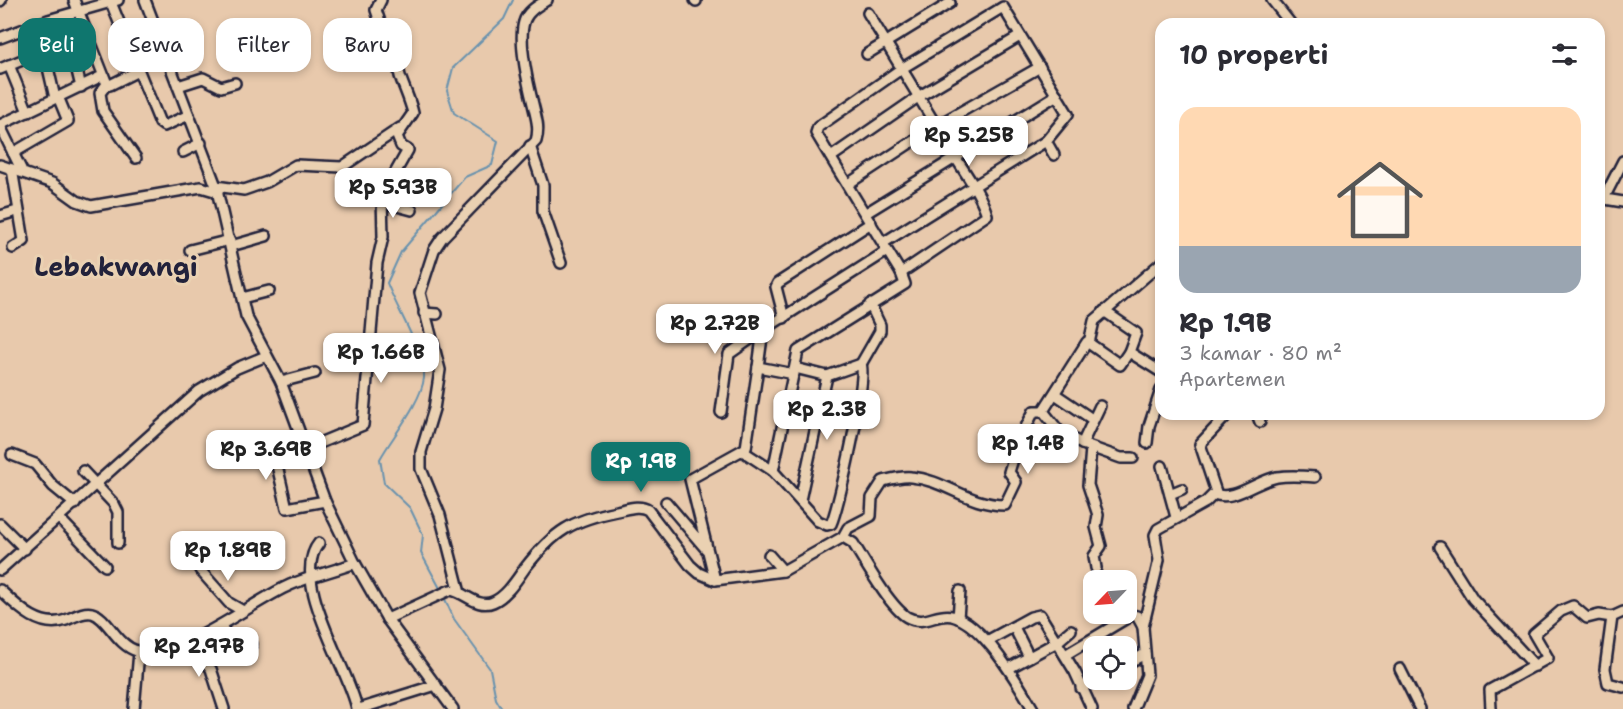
<!DOCTYPE html>
<html lang="id">
<head>
<meta charset="utf-8">
<style>
	:root { --surface:#fff; --page:#f2f2f3; --text:#2b2b33; --muted:#7c7c81; --line:#e1e1e2; --accent:#0f766e }
	body { margin:0; font-family:"Shantell Sans",sans-serif; background:var(--page); color:var(--text); height:100vh; display:flex; flex-direction:column; font-size:22px; white-space:nowrap }
	* { box-sizing:border-box; margin:0 }
	p { font-size:20px; color:var(--muted) }
	.icon { flex:none; width:33px; height:33px; fill:none; stroke:currentColor; stroke-width:2; stroke-linecap:round; stroke-linejoin:round }
	.map { position:relative; flex:1; overflow:hidden }
	.panel { position:absolute; left:1155px; top:18px; width:450px; height:402px; display:flex; flex-direction:column; background:var(--surface); border-radius:18px; box-shadow:0 3px 9px #0003 }
	.panel>* { flex:none }
	.banner { position:absolute; left:18px; top:18px; width:570px; height:54px; display:flex; gap:12px }
	.needle { width:39px; rotate:245deg }
	.controls { position:absolute; left:1083px; top:570px; display:grid; gap:12px }
	.controls a { display:grid; place-items:center; width:54px; height:54px; border-radius:12px; background:var(--surface); box-shadow:0 3px 9px #0003; font-size:30px }
	.price { position:absolute; translate:-50% -51px; padding:0 14px; border-radius:12px; background:#fff; color:#222; font-size:20px; line-height:39px; filter:drop-shadow(0 2px 3px #0008) }
	.price::after { content:''; position:absolute; left:50%; top:36px; width:18px; height:14px; margin-left:-9px; background:inherit; clip-path:polygon(0 0,100% 0,50% 100%) }
	.price.active { background:var(--accent); color:#fff }
	ul { padding:0; list-style:none }
	li { display:grid; align-content:center; gap:12px; height:318px; padding:0 24px }
	li+li { border-top:2px solid var(--line) }
	li span { display:grid; place-items:center; height:186px; border-radius:18px; color:#555 }
	li>.icon { margin-inline-start:auto }
	span .icon { width:108px; height:108px; fill:#fffc; stroke-width:1 }
	li b { font-size:26px }
	h2 { display:flex; justify-content:space-between; align-items:center; height:72px; padding:0 24px; font-size:26px }
	.pill { padding:0 21px; border-radius:18px; background:var(--surface); box-shadow:0 3px 9px #0003; font-size:21px; line-height:54px }
	.pill.active { background:var(--accent); color:#fff }
	.map>svg:first-child { display:block }
	.lines { fill:none; stroke-linecap:round; stroke-linejoin:round }
	.stream { stroke:#6992ae; stroke-width:2 }
	.minor-casing { stroke:#22223b; stroke-width:14 }
	.minor { stroke:#ead1b2; stroke-width:9 }
	.labels { text-anchor:middle; dominant-baseline:central; stroke-width:6; stroke-linejoin:round; paint-order:stroke }
	.quarter-label { font-size:26px; font-weight:bold; fill:#22223b; stroke:#ead1b2 }
</style>
</head>
<body>
<div class="map">
<svg width="1623" height="709" viewBox="0 0 1623 709">
	<rect width="100%" height="100%" fill="#e8c9ac"/>
	<filter id="ink" filterUnits="userSpaceOnUse"><feTurbulence type="fractalNoise" baseFrequency=".0167" numOctaves="2"/><feDisplacementMap in="SourceGraphic" scale="12" xChannelSelector="R" yChannelSelector="G"/><feConvolveMatrix kernelMatrix="1 2 1 2 8 2 1 2 1" color-interpolation-filters="sRGB"/></filter>
	<g filter="url(#ink)">
		<g class="lines">
			<g class="stream">
				<path d="M442 592 421 553 423 535 410 508 384 483 380 459C392 437 421 403 424 378 426 356 396 307 387 283L401 252 465 177 492 165 498 141 454 113 447 91 453 68 504 19 513 0"/>
				<path d="M444 597 454 619 490 669 496 699 502 709"/>
			</g>
			<g class="minor-casing">
				<g id="minor">
					<path d="M74 0 107 84 110 85 138 71"/>
					<path d="M110 0 160 123 164 126 189 115"/>
					<path d="M145 0 216 186 246 316 281 382 325 501 355 563 387 619 453 709"/>
					<path d="M695 0 696 1"/>
					<path d="M1272 0 1291 24"/>
					<path d="M0 1 1 0"/>
					<path d="M868 13C895 57 922 102 949 147 962 169 980 191 987 215L901 273C872 226 844 180 816 133L818 127 901 69 1003 7 1068 114 1046 141 883 243"/>
					<path d="M38 24 55 98"/>
					<path d="M0 38 48 20 118 0"/>
					<path d="M71 46 81 87"/>
					<path d="M867 54 950 3"/>
					<path d="M9 65 28 112"/>
					<path d="M0 69 32 56 91 40"/>
					<path d="M107 84 100 93 103 111 136 158"/>
					<path d="M178 86 203 78 221 87 235 83"/>
					<path d="M0 125 102 76"/>
					<path d="M0 126 22 171"/>
					<path d="M1046 141 1054 155"/>
					<path d="M530 146 543 185V211L561 263"/>
					<path d="M183 152 201 143"/>
					<path d="M13 153 68 121 59 99"/>
					<path d="M831 157 918 97 1020 36"/>
					<path d="M0 165 52 183 77 201 91 206 201 187 218 192"/>
					<path d="M12 169 24 241 13 248"/>
					<path d="M848 184 936 126 1040 67"/>
					<path d="M216 186 244 190 267 182 296 165 342 167 400 128"/>
					<path d="M1599 198 1623 202"/>
					<path d="M1604 198 1623 161"/>
					<path d="M382 202 412 210"/>
					<path d="M866 213 1057 95"/>
					<path d="M0 216 17 211"/>
					<path d="M231 246 266 236"/>
					<path d="M190 250 230 240"/>
					<path d="M242 298 269 291"/>
					<path d="M1104 311 1136 333 1129 352 1161 372"/>
					<path d="M424 313 437 314"/>
					<path d="M784 318 776 287 778 283 871 223"/>
					<path d="M1089 343 1094 321 1161 263"/>
					<path d="M861 364 880 331V325L870 304"/>
					<path d="M758 367 763 330 887 251"/>
					<path d="M281 382 315 373"/>
					<path d="M1055 394 1092 419"/>
					<path d="M1100 406 1082 444 1121 458H1133"/>
					<path d="M721 412 729 354 763 330"/>
					<path d="M1257 414 1260 422"/>
					<path d="M1147 443 1149 426 1161 390"/>
					<path d="M1082 444 1059 431 1043 411 1087 342 1120 365 1129 352"/>
					<path d="M1091 448 1088 485 1098 515 1096 527 1101 546 1094 556 1096 568"/>
					<path d="M744 452 773 471 818 521 827 525 831 524C839 507 868 377 861 364L827 376 795 368"/>
					<path d="M12 455 35 464 53 486 75 504"/>
					<path d="M1162 466 1176 517"/>
					<path d="M83 471 114 504 118 512V543"/>
					<path d="M773 471 798 351 905 284 901 273"/>
					<path d="M1170 494 1182 489"/>
					<path d="M1214 494C1235 502 1256 481 1277 477 1289 475 1303 476 1315 477"/>
					<path d="M800 500 827 376"/>
					<path d="M325 501 287 508 276 461 363 425 377 263 383 237 382 196 408 150 401 146 397 136 413 113C410 100 404 88 400 76 397 64 399 54 393 42L385 41 378 30 380 22 376 10 381 0"/>
					<path d="M666 502 706 549"/>
					<path d="M59 518 105 566"/>
					<path d="M0 524 25 549"/>
					<path d="M843 537 853 543C865 562 889 606 907 617 924 627 937 612 952 616 983 623 1018 683 1033 709"/>
					<path d="M319 543C288 580 351 672 357 709"/>
					<path d="M1440 547 1473 599 1535 666"/>
					<path d="M769 555 783 571"/>
					<path d="M0 570 199 391 237 368 266 356"/>
					<path d="M200 570 229 603 243 611"/>
					<path d="M715 580 690 479 746 448 758 367 794 374"/>
					<path d="M0 590C18 607 40 630 66 620 74 617 83 611 92 613 108 617 116 645 137 651 177 663 252 601 290 585 311 576 334 571 355 563"/>
					<path d="M460 593 440 515 421 469V452L434 409 440 370 420 293 434 250 442 238 536 141C540 128 536 117 533 104 528 84 518 42 524 22 527 11 539 5 547 0"/>
					<path d="M1623 612 1612 617 1605 669 1608 683 1623 687"/>
					<path d="M958 618 960 591"/>
					<path d="M387 619 450 590C464 591 477 609 493 602 507 596 517 579 525 568 554 531 572 520 617 511 627 509 639 504 648 510L690 565 699 573 715 580 783 571 843 537 848 528 871 516 872 498 883 481C891 479 902 476 911 477 946 480 967 505 1005 505L1016 482 1009 472 1018 443 1034 411H1043"/>
					<path d="M221 625 231 644 239 646 252 644"/>
					<path d="M1014 627 1029 657"/>
					<path d="M196 640 203 659 211 669 224 709"/>
					<path d="M987 641 1031 617 1040 615 1075 672 1092 709"/>
					<path d="M1065 655 1132 615 1137 616 1143 627"/>
					<path d="M1126 664 1145 654"/>
					<path d="M1009 668 1057 642 1071 630"/>
					<path d="M1400 669 1420 709"/>
					<path d="M1081 688 1097 680"/>
					<path d="M134 709 139 652"/>
					<path d="M359 709 436 685"/>
					<path d="M1133 709 1147 675 1143 627 1159 560 1155 535 1158 529 1206 502 1216 492 1200 444 1228 414"/>
					<path d="M1491 709 1490 690 1548 658 1534 634 1561 611 1573 606 1587 618 1599 615 1612 617"/>
				</g>
			</g>
			<use href="#minor" class="minor"/>
		</g>
	</g>
	<g class="labels">
		<g class="quarter-label">
			<text x="116" y="266">Lebakwangi</text>
		</g>
	</g>
</svg>
<div class="controls">
<a><svg class="needle" viewBox="-14 -14 28 28"><path d="M0-13l5 13h-10z" fill="#e53935"/><path d="M0 13l5-13h-10z" fill="#7c7c81"/></svg></a>
<a><svg class="icon" aria-label="locate" viewBox="0 0 24 24"><circle cx="12" cy="12" r="6"/><path d="M12 2v4M12 18v4M2 12h4M18 12h4"/></svg></a>
</div>
<b class="price" style="left:969px;top:167px">Rp 5.25B</b>
<b class="price" style="left:393px;top:219px">Rp 5.93B</b>
<b class="price" style="left:715px;top:355px">Rp 2.72B</b>
<b class="price" style="left:381px;top:384px">Rp 1.66B</b>
<b class="price" style="left:827px;top:441px">Rp 2.3B</b>
<b class="price" style="left:1028px;top:475px">Rp 1.4B</b>
<b class="price" style="left:266px;top:481px">Rp 3.69B</b>
<b class="price active" style="left:641px;top:493px">Rp 1.9B</b>
<b class="price" style="left:228px;top:582px">Rp 1.89B</b>
<b class="price" style="left:199px;top:678px">Rp 2.97B</b>
<div class="banner">
<a class="pill active">Beli</a>
<a class="pill">Sewa</a>
<a class="pill">Filter</a>
<a class="pill">Baru</a>
</div>
<section class="panel">
<h2>10 properti<svg class="icon" aria-label="filters" viewBox="0 0 24 24"><path d="M4 7h16M4 17h16"/><circle cx="9" cy="7" r="2"/><circle cx="15" cy="17" r="2"/></svg></h2>
<ul>
<li><span style="background:linear-gradient(#ffd9b3 75%,#9aa5b1 0)"><svg class="icon" aria-label="home" viewBox="0 0 24 24"><path d="M3 11l9-7 9 7M6 9v11h12V9"/></svg></span><div><b>Rp 1.9B</b><p>3 kamar · 80 m²</p><p>Apartemen</p></div></li>
</ul>
</section>
</div>
</body>
</html>
